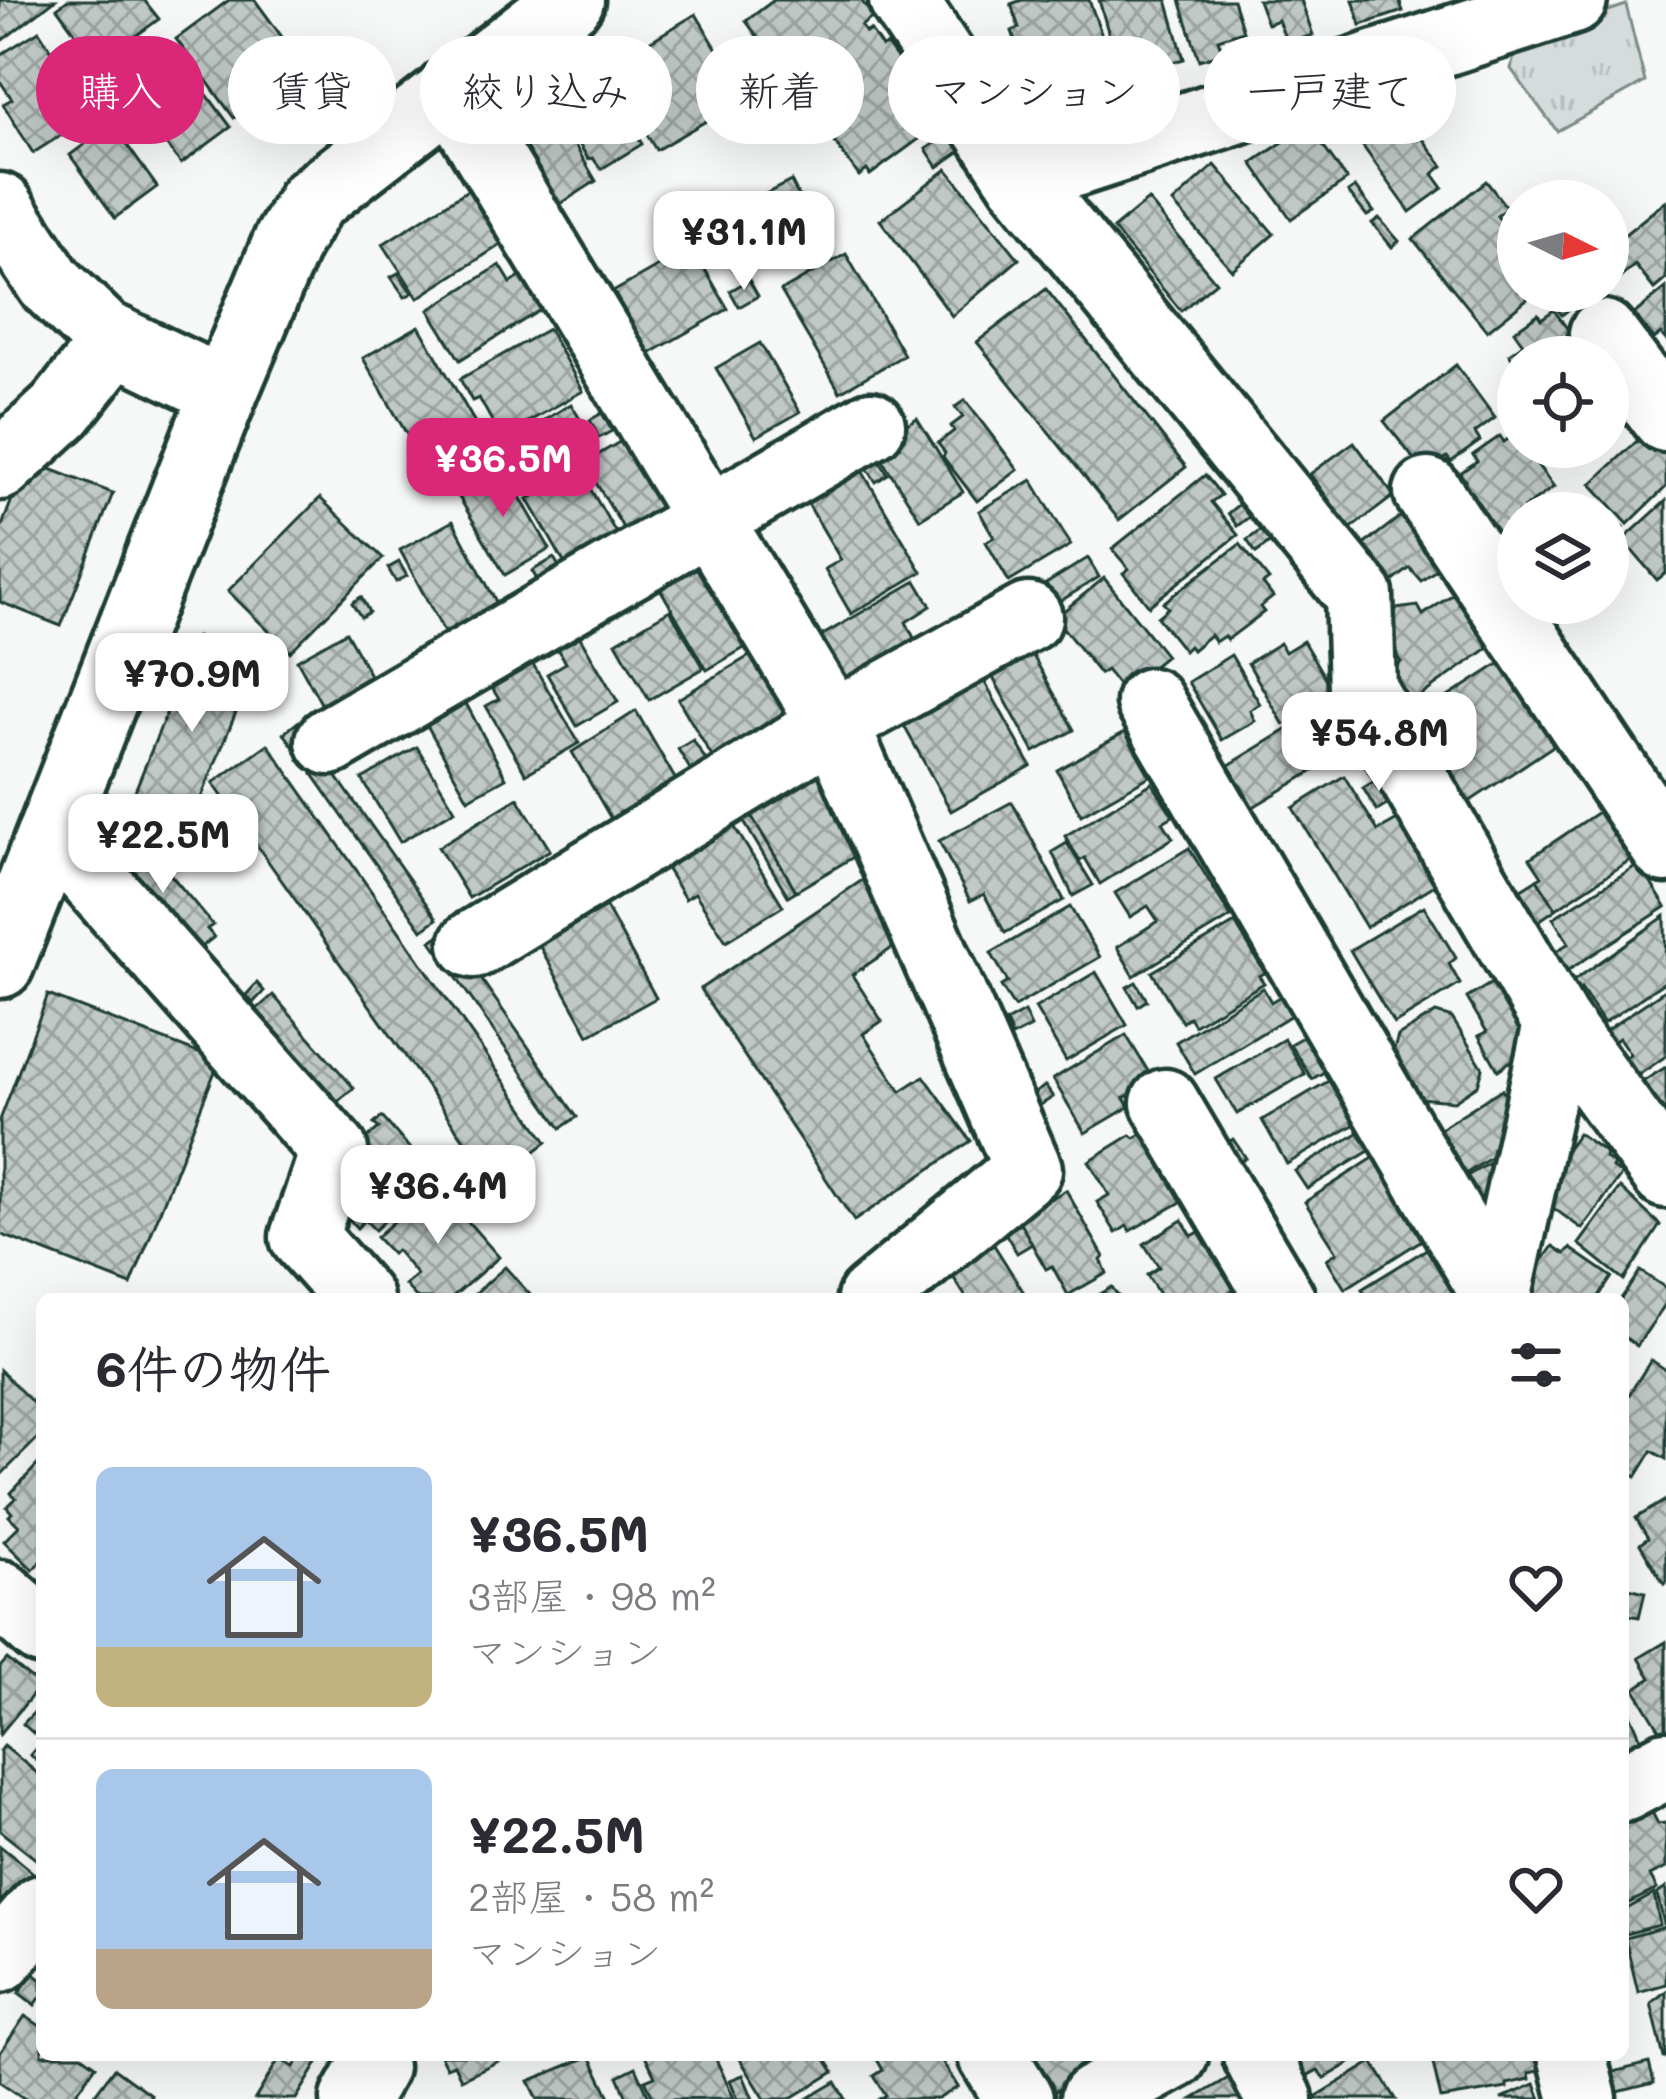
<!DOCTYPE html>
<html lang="ja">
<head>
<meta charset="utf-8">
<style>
	:root { --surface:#fff; --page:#f2f2f3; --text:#2b2b33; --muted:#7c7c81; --line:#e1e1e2; --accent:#db2777 }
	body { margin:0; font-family:Mali,"Klee One",sans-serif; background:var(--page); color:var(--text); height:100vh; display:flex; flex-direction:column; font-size:45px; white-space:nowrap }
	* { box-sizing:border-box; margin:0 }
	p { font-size:39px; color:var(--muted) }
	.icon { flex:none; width:66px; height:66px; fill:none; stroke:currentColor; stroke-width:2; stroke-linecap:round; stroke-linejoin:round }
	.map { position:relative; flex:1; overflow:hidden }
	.side { position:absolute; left:36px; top:1293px; width:1593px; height:768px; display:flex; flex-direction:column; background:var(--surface); border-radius:18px; box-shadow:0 12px 48px #0002 }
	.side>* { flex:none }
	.top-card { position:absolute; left:36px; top:36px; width:1596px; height:108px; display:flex; gap:24px }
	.needle { width:78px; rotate:95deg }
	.tools { position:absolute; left:1497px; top:180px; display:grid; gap:24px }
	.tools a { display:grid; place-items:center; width:132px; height:132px; border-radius:50%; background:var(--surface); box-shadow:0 12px 48px #0002; font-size:60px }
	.price { position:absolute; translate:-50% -102px; padding:0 27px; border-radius:24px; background:#fff; color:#222; font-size:39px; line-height:78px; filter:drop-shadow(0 3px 6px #0008) }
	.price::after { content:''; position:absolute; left:50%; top:72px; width:36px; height:27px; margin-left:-18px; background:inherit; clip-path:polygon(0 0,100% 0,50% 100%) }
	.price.selected { background:var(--accent); color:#fff }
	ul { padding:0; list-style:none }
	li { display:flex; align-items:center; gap:36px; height:300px; padding:0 60px }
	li+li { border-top:3px solid var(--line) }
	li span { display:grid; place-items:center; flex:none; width:336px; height:240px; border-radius:18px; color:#555 }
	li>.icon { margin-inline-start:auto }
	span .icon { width:144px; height:144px; fill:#fffc; stroke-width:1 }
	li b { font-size:51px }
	h2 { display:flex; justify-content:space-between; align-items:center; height:144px; padding:0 60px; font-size:51px }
	.tag { padding:0 42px; border-radius:54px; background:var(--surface); box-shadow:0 12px 48px #0002; font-size:42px; line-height:108px }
	.tag.selected { background:var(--accent); color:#fff }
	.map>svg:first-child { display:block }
	.park { fill:url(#park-tufts); stroke:#7a8c88; stroke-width:3 }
	.building { fill:url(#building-cross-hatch); stroke:#1f3d34; stroke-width:3 }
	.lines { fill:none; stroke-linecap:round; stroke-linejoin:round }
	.minor-casing { stroke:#1f3d34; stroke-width:75 }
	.minor { stroke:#fff; stroke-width:66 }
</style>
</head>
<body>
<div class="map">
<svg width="1666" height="2099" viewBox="0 0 1666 2099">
	<defs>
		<pattern id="park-tufts" width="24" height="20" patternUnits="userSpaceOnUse" patternTransform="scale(3)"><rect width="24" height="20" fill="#d6dcdb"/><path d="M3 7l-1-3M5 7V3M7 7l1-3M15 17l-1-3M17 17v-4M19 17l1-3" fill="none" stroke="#b7bebd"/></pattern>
		<pattern id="building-cross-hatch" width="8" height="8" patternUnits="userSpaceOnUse" patternTransform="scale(3)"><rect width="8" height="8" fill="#c0c9c6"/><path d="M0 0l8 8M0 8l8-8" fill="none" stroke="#9ba4a2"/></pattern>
	</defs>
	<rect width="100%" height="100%" fill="#f6f7f7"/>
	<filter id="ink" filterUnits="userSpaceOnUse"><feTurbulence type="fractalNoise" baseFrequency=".00833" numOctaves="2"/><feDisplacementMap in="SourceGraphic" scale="24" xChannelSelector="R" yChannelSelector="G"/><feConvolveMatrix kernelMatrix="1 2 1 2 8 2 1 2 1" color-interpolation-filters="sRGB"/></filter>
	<g filter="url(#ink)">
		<path class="park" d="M1626 5 1645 82 1557 131 1511 69 1517 42Z"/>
		<g class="building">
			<path d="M0 0H55L0 42Z"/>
			<path d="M68 0H144L159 19 98 64 57 8Z"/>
			<path d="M229 0H255L304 67 234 118 176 39Z"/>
			<path d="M774 0H861L873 17 861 26 866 33 870 30 882 47 887 45 906 71 901 74 934 120 920 131 923 136 870 175 867 170 859 176 746 21Z"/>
			<path d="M1022 0H1089L1102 36 1023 63 1012 31 1019 28 1011 4Z"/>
			<path d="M1099 0H1167L1184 59 1121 77Z"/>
			<path d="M1180 0H1233L1243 31 1218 39 1223 53 1199 60Z"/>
			<path d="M1258 0H1301L1313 35 1287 43 1278 20 1267 24Z"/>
			<path d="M1353 0H1399L1403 11 1361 25Z"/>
			<path d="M696 14 746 98 656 150 607 67Z"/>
			<path d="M39 31 93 115 33 153 3 104 12 99 0 81V55Z"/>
			<path d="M1082 49 1104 112 1080 120 1084 129 1049 141 1047 133 1031 139 1017 97 1032 92 1024 69Z"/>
			<path d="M176 53 231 127 181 164 134 102 147 92 138 81Z"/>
			<path d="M596 66 642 144 601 169 593 158 588 159 554 100Z"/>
			<path d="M550 103 596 181 545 214 502 141Z"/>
			<path d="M1399 107 1443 166 1433 174 1443 188 1410 212 1357 138Z"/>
			<path d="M112 124 157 187 115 218 70 155Z"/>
			<path d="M1308 125 1347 180 1291 219 1252 163Z"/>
			<path d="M954 131 965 148 938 167 926 149Z"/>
			<path d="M1215 165 1274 234 1232 270 1173 203Z"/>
			<path d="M947 169 1019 259 952 316 880 220Z"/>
			<path d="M791 181 816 231 735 273 709 223Z"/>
			<path d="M1486 181 1507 208 1497 216 1512 235 1518 230V291H1537L1487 331 1413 239Z"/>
			<path d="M474 186 508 240 418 298 383 244Z"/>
			<path d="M1355 187 1374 212 1367 216 1348 192Z"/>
			<path d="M1148 200 1216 282 1181 311 1113 229Z"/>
			<path d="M1666 201V279L1654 289 1635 265 1608 288V248Z"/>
			<path d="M1379 218 1399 241 1392 247 1372 223Z"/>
			<path d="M692 247 728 309 649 354 613 292Z"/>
			<path d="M846 254 904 355 840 392 781 291Z"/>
			<path d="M500 265 511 283 527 272 548 305 460 360 429 310Z"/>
			<path d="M398 273 412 293 405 297 391 277Z"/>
			<path d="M749 280 758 296 739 307 730 291Z"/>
			<path d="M1666 288V340L1661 334 1654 339 1634 314Z"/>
			<path d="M1046 289 1186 467 1119 520 977 342Z"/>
			<path d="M1556 291H1587L1589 293 1562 315 1548 298Z"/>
			<path d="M1554 310 1587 357H1518V367L1509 354 1523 344 1514 331 1538 314 1541 319Z"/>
			<path d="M419 326 486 442 455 459 450 452 425 466 363 358Z"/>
			<path d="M548 329 583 391 501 437 479 398 472 401 460 379Z"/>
			<path d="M760 343 800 412 756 437 716 368Z"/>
			<path d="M1456 365 1495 418 1475 433 1480 441 1451 462 1447 457 1440 462 1443 466 1428 477 1384 421Z"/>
			<path d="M965 400 1018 470 977 501 943 457 945 453 938 443 954 431 951 426 963 417 955 407Z"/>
			<path d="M571 404 593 441 524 482 502 446Z"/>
			<path d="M1628 407 1634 416 1608 436V422Z"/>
			<path d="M602 413 612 431 599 438 590 420Z"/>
			<path d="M917 418 963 492 920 519 873 445Z"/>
			<path d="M1649 430 1666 449V487L1628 524 1591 484Z"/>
			<path d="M1515 434 1518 447H1524L1554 487 1524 508 1527 513H1518V533L1502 547 1473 508 1477 504 1461 482 1465 480 1460 473 1477 461 1473 455 1500 436 1504 442Z"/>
			<path d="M628 437 668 505 625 531 584 463Z"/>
			<path d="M1354 442 1394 496 1350 529 1310 474Z"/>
			<path d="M1538 447H1571L1549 463Z"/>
			<path d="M875 454 888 474 876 482 863 462Z"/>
			<path d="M27 460 113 493 61 626 0 602V531Z"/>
			<path d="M858 464 922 572 851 614 825 569 841 560 804 497Z"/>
			<path d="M502 466 550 549 505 575 456 492Z"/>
			<path d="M579 469 621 542 574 580 528 499Z"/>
			<path d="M1205 475 1221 495 1211 502 1238 535 1149 606 1123 573 1129 569 1112 549Z"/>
			<path d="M1032 480 1071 545 1009 582 986 542 994 537 979 511Z"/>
			<path d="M320 498 383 558 290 652 228 591Z"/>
			<path d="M1243 501 1253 514 1237 526 1228 513Z"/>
			<path d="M1666 501V573L1657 580 1623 540Z"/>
			<path d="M1401 516 1440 567 1421 581 1410 568 1391 583 1358 549Z"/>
			<path d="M1614 519 1623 528 1612 538 1608 525Z"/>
			<path d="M453 521 503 615 450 643 400 550Z"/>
			<path d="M1264 528 1272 541 1256 553 1247 540Z"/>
			<path d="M1608 540 1619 556 1608 564Z"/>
			<path d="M1240 544 1269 580 1263 584 1273 597 1260 607 1264 612 1227 640 1224 636 1215 642 1210 635 1192 650 1189 646 1184 651 1157 617 1168 608 1163 603Z"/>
			<path d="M706 557 756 641 707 670 658 585Z"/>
			<path d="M554 558 569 583 547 596 532 571Z"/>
			<path d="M1088 558 1099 577 1043 612 1031 593Z"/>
			<path d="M399 562 407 576 396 582 388 568Z"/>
			<path d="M1104 578 1166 656 1123 691 1106 670 1100 674 1055 618Z"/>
			<path d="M916 581 931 606 906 622 914 638 846 679 821 636Z"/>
			<path d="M1466 585 1495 643 1405 707 1383 676 1401 662 1388 644 1380 611 1418 606 1423 615Z"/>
			<path d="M361 597 369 612 361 617 352 603Z"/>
			<path d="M670 610 704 668 649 700 616 642Z"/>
			<path d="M574 627 618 702 577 726 547 674 566 663 553 639Z"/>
			<path d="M346 632 381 695 332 723 297 660Z"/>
			<path d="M197 637 218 646 247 685 189 828 159 816 135 791Z"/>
			<path d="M1303 641 1335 695 1284 725 1248 663 1280 643 1285 652Z"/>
			<path d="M1026 643 1074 730 1034 752 986 665Z"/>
			<path d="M756 652 800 716 718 767 678 699Z"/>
			<path d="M527 654 579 743 526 774 486 706 499 699 490 685 507 676 503 668Z"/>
			<path d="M1231 655 1260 704 1250 710 1255 721 1222 740 1188 682Z"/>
			<path d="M1505 660 1559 742 1466 804 1442 764 1455 755 1428 710Z"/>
			<path d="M978 670 1031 766 951 811 898 715Z"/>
			<path d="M462 696 506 778 468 799 423 718Z"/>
			<path d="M1334 701 1360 743 1238 816 1216 773Z"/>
			<path d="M636 711 681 789 617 829 572 752Z"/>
			<path d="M298 722 437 919 422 930 284 733Z"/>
			<path d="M1125 732 1150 776 1081 815 1057 770Z"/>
			<path d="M693 740 718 779 702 789 678 749Z"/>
			<path d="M268 744 547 1142 494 1182 213 783Z"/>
			<path d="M417 747 455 810 400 842 362 779Z"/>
			<path d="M821 769 862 852 796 891 749 812Z"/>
			<path d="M1344 776 1378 831 1408 814 1448 877 1366 927 1293 808Z"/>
			<path d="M1381 777 1395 800 1377 811 1363 788Z"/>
			<path d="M1152 783 1173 816 1163 822 1173 838 1100 884 1085 858 1080 861 1065 836Z"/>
			<path d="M518 798 550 850 469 898 438 847Z"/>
			<path d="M1012 802 1064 900 1005 933 984 894 970 901 939 841Z"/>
			<path d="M1607 806 1639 854 1556 909 1537 879 1542 876 1530 858Z"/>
			<path d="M749 812 796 891 788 896 741 817Z"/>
			<path d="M734 826 783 906 726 941 695 893 685 899 666 868Z"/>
			<path d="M138 836 213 925 207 929 214 937 190 956 109 860Z"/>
			<path d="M1067 843 1093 885 1073 896 1052 852Z"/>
			<path d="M1189 848 1231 917 1134 976 1117 947 1158 921 1148 906 1130 917 1115 893Z"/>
			<path d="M1639 864 1666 907 1564 973 1552 954 1569 943 1553 918Z"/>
			<path d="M864 879 904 940 852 975 882 1021 863 1034 901 1091 924 1076 971 1141 854 1221 700 989Z"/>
			<path d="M1537 879 1556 909 1536 923 1515 893Z"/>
			<path d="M1424 906 1456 958 1449 964 1460 984 1394 1024 1350 950Z"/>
			<path d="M606 907 656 998 589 1035 539 945Z"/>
			<path d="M1070 907 1100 957 1014 1007 1001 986 1008 982 991 953Z"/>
			<path d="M1665 916 1666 981 1604 1023 1581 989 1575 992 1569 984Z"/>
			<path d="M1235 923 1265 973 1259 976 1264 983 1194 1025 1189 1017 1182 1022 1152 972Z"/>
			<path d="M447 930 577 1117 561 1128 431 941Z"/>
			<path d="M1096 972 1127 1025 1066 1061 1035 1008Z"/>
			<path d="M1503 976 1541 1040 1498 1070 1479 1036 1487 1032 1467 998Z"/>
			<path d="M1136 982 1147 1000 1138 1006 1127 987Z"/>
			<path d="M257 983 264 991 253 1003 246 995Z"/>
			<path d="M1263 988 1271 1002 1282 995 1293 1014 1195 1074 1176 1042Z"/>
			<path d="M1666 989V1056L1637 1076 1624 1058 1630 1054 1619 1038 1606 1048 1598 1036Z"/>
			<path d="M48 995 219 1061 131 1285 0 1234V1120Z"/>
			<path d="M273 995 354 1088 326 1111 253 1028 264 1018 256 1010Z"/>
			<path d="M1024 1012 1031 1027 1012 1037 1006 1022Z"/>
			<path d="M1436 1013 1452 1018 1483 1068 1478 1085 1454 1101 1418 1098 1392 1056 1398 1036Z"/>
			<path d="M1320 1027 1340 1063 1312 1079 1290 1044Z"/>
			<path d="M1126 1035 1154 1081 1124 1098 1129 1107 1085 1133 1053 1079Z"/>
			<path d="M1284 1039 1305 1074 1237 1114 1216 1079Z"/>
			<path d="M1666 1067V1113L1660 1117 1639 1084Z"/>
			<path d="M1337 1076 1362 1120 1287 1164 1262 1120Z"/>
			<path d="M1045 1086 1053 1097 1039 1106 1032 1095Z"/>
			<path d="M1502 1089 1522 1120 1518 1140 1458 1179 1434 1132Z"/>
			<path d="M382 1117 433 1175 375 1230 365 1220 357 1228 330 1198 361 1143 379 1128 374 1124Z"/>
			<path d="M1363 1130 1374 1148 1307 1189 1295 1171Z"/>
			<path d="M1143 1133 1183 1201 1130 1231 1127 1226 1116 1233 1097 1202 1109 1195 1089 1161 1131 1135 1135 1138Z"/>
			<path d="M1578 1133 1606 1153 1605 1158 1614 1164 1612 1168 1622 1174 1582 1229 1545 1202 1556 1163Z"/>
			<path d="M1233 1139 1246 1158 1229 1169 1216 1151Z"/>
			<path d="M1381 1153 1399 1181 1391 1186 1425 1238 1345 1289 1327 1259 1337 1252 1305 1202Z"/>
			<path d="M1503 1155 1498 1214 1479 1212 1474 1191 1470 1193 1462 1179Z"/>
			<path d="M436 1185 499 1257 450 1299H418L405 1285 417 1275 396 1250 392 1254 376 1237Z"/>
			<path d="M1620 1188 1660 1225 1624 1280 1579 1244Z"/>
			<path d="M1066 1190 1104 1257 1101 1260 1107 1273 1068 1295 1052 1266 1046 1269 1017 1218Z"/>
			<path d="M1017 1217 1032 1244 1017 1253 1001 1226Z"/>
			<path d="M1182 1220 1192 1236 1199 1232 1234 1290 1220 1299H1162L1147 1275 1159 1267 1144 1244Z"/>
			<path d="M1438 1242 1465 1299H1369L1362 1289Z"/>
			<path d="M994 1245 1026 1296 1022 1299H967L950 1272Z"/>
			<path d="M1553 1246 1565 1254 1570 1248 1612 1277 1597 1299 1518 1296Z"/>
			<path d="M505 1267 534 1299H469Z"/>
			<path d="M1640 1271 1666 1288V1303L1637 1346 1623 1336 1621 1299Z"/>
			<path d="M1112 1287 1120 1299H1092Z"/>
			<path d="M1651 1360 1666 1370V1459L1652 1451 1636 1477 1623 1469V1404Z"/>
			<path d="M0 1370 42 1412V1434L0 1476Z"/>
			<path d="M42 1460V1560L33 1570 4 1541 19 1526 9 1516 12 1513 7 1507 16 1498 11 1493Z"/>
			<path d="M1666 1500V1582L1664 1584 1640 1544 1648 1538 1636 1518Z"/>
			<path d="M1629 1588 1645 1592 1639 1617 1623 1614Z"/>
			<path d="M1666 1642V1740L1635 1689 1651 1678 1639 1658Z"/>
			<path d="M7 1659 40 1686 0 1734V1667Z"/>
			<path d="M42 1704V1765L30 1755 42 1741 23 1724Z"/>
			<path d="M1628 1709 1646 1750 1623 1761V1711Z"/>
			<path d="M4 1746 42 1777V1864L0 1831V1751Z"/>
			<path d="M1640 1806 1645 1816 1652 1812 1658 1824 1666 1823V1868L1650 1876 1657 1889 1623 1906V1814Z"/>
			<path d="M0 1846 42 1880 0 1919Z"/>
			<path d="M1666 1888V1924H1664L1657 1894Z"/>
			<path d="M1654 1894 1660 1925 1625 1934 1623 1911Z"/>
			<path d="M1666 1927V1984L1638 1992 1625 1938Z"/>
			<path d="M33 1973 42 1980V1995L35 2005 19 1993Z"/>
			<path d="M1666 1991V2058H1664L1651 2003Z"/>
			<path d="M25 2016 42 2027V2055H82L96 2065 72 2099H25L0 2082V2053Z"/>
			<path d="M301 2055H323L296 2099H255L279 2059 294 2067Z"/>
			<path d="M440 2055H509V2056L461 2079 454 2064 446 2067Z"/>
			<path d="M645 2055H714L734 2098 654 2099 645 2080 655 2076Z"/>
			<path d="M823 2055 834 2072 790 2099H765L740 2059 745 2055Z"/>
			<path d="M938 2055 958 2087 938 2099H880L886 2095 874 2076 883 2070 875 2056Z"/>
			<path d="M1020 2055H1114L1046 2097Z"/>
			<path d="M1287 2055H1364L1325 2078 1318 2070 1301 2079Z"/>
			<path d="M1441 2055H1549L1552 2068 1529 2073 1530 2079 1507 2084V2088L1441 2099 1432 2059Z"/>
			<path d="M590 2056 611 2099H538L529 2081Z"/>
			<path d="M1373 2062 1396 2099H1312Z"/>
			<path d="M1649 2063 1654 2083 1610 2094 1605 2074Z"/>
			<path d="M636 2067 650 2099H628L618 2076Z"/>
			<path d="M114 2068 151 2095 149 2099H91Z"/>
			<path d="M1237 2073 1252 2099H1193Z"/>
			<path d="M743 2075 753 2099H738L730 2080Z"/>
			<path d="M836 2082 846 2099H807Z"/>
			<path d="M1535 2084 1541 2099H1501Z"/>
		</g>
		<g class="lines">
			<g class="minor-casing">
				<g id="minor">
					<path d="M903 0 1022 180 1359 595 1362 689 1557 1024 1666 1174"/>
					<path d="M450 91 840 736 1028 1169 871 1299"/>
					<path d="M1022 180 1573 0"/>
					<path d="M0 207 50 283 103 334 224 392"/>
					<path d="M1603 334 1666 418"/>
					<path d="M0 466 61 410 116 340"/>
					<path d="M1428 492 1666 849"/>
					<path d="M1150 702 1497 1298"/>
					<path d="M330 741 871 425"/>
					<path d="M52 832 334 1151 304 1237 359 1299"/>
					<path d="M474 944 834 724 1028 617"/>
					<path d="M0 964 224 392 287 242 311 201 570 0"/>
					<path d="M1165 1103 1281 1299"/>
					<path d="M1497 1299 1557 1024"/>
					<path d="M0 1594 42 1631"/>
					<path d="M1623 1788 1666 1765"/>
					<path d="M0 1958 42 1909"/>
					<path d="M992 2055 1019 2099"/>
					<path d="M1257 2055 1279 2099"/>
					<path d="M1572 2055 1583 2099"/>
					<path d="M355 2099 373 2067"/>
					<path d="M1094 2099 1174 2055"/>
				</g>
			</g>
			<use href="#minor" class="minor"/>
		</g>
	</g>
</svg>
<div class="tools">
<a><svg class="needle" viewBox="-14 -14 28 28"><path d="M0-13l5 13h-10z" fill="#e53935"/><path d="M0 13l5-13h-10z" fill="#7c7c81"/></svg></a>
<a><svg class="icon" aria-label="locate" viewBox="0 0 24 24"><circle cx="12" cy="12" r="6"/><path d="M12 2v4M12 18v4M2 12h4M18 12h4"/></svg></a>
<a><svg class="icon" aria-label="layers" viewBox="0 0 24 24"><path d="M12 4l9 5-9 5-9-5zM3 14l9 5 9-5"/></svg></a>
</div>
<b class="price" style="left:744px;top:293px">¥31.1M</b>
<b class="price selected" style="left:503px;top:520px">¥36.5M</b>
<b class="price" style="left:192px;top:735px">¥70.9M</b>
<b class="price" style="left:1379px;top:794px">¥54.8M</b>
<b class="price" style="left:163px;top:896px">¥22.5M</b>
<b class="price" style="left:438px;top:1247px">¥36.4M</b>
<div class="top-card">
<a class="tag selected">購入</a>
<a class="tag">賃貸</a>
<a class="tag">絞り込み</a>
<a class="tag">新着</a>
<a class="tag">マンション</a>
<a class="tag">一戸建て</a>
</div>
<section class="side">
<h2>6件の物件<svg class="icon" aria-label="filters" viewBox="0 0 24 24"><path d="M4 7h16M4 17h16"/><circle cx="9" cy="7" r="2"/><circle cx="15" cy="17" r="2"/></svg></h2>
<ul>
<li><span style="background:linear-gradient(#a9c7e8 75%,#c2b280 0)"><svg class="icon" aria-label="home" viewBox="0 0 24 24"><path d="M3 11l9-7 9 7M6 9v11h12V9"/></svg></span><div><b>¥36.5M</b><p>3部屋 · 98 m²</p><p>マンション</p></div><svg class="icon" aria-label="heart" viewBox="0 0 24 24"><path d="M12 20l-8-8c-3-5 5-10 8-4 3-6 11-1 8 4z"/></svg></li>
<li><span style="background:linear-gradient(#a9c7e8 75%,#b9a48a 0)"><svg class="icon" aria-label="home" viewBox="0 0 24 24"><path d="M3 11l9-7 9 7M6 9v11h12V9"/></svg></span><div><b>¥22.5M</b><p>2部屋 · 58 m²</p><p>マンション</p></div><svg class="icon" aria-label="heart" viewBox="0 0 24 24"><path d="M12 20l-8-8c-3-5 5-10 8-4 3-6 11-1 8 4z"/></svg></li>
</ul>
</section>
</div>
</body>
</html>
